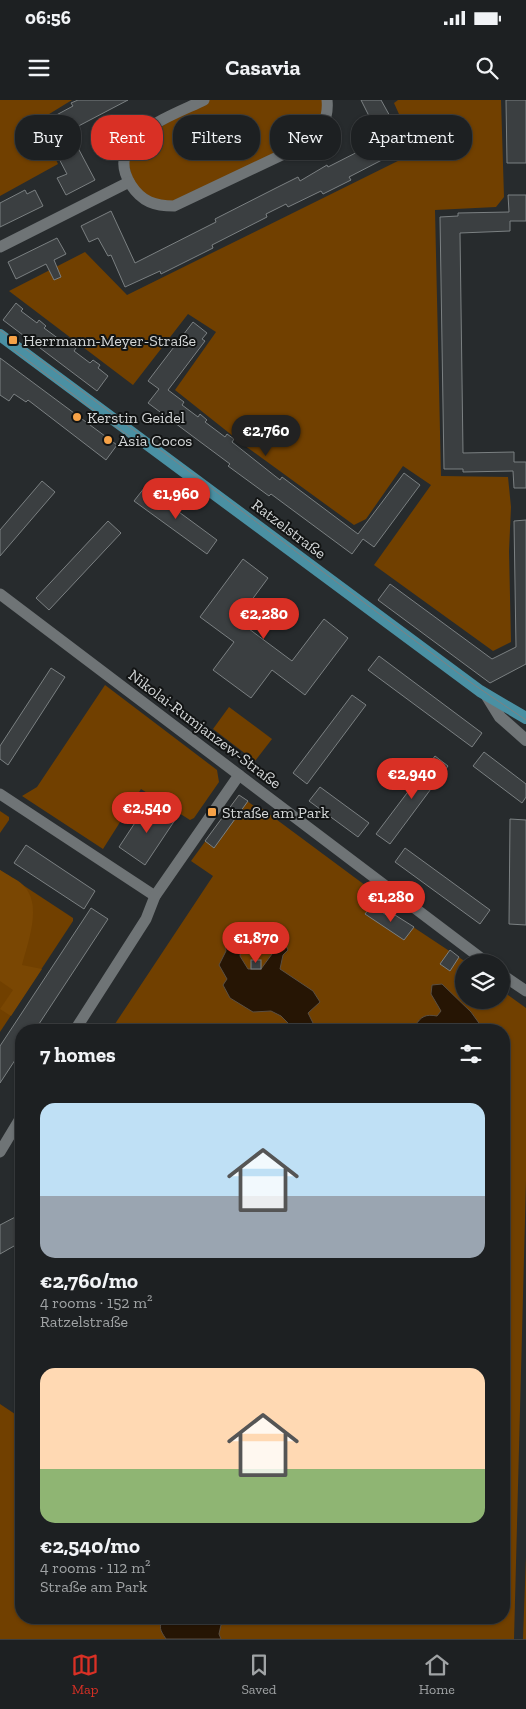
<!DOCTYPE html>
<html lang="en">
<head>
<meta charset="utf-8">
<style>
	:root { --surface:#1d2022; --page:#25282a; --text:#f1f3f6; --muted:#a0a3a5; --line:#3b3e40; --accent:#d93025 }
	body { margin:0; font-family:"Zilla Slab",serif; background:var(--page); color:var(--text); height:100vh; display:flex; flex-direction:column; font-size:19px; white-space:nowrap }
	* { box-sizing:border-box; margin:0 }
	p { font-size:16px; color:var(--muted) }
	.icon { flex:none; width:28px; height:28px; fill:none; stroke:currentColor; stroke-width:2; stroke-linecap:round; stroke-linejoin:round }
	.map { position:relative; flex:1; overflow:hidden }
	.panel { position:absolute; left:15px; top:924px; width:495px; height:600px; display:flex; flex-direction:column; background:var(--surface); border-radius:20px; box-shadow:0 1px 4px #0004,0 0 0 1px var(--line) }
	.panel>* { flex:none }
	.guide { position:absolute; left:15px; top:15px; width:496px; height:45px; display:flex; gap:10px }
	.fabs { position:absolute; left:455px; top:854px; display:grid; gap:10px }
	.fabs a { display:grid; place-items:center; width:55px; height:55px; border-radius:50%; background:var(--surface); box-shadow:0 1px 4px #0004,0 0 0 1px var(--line); font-size:25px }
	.price { position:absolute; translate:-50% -42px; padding:0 11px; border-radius:18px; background:var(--accent); color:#fff; font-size:16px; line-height:32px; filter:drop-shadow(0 1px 2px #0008) }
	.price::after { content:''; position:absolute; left:50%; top:30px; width:15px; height:11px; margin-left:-8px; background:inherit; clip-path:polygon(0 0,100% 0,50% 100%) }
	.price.selected { background:#222; color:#fff }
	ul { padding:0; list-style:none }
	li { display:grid; align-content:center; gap:10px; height:265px; padding:0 25px }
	li span { display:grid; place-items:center; height:155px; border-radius:15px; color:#555 }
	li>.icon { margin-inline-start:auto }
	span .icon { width:90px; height:90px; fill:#fffc; stroke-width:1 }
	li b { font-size:21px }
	h2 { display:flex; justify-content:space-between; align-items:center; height:60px; padding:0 25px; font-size:21px }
	.pill { padding:0 18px; border-radius:20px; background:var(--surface); box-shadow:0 1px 4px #0004,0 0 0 1px var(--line); font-size:18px; line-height:45px }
	.pill.selected { background:var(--accent); color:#fff }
	.status { display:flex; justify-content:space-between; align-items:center; height:35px; padding:0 25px; background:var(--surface); direction:ltr }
	.status svg { height:14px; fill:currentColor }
	header { display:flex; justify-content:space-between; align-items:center; height:65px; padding:0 25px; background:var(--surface); font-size:22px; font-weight:800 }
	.menu { display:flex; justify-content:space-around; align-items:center; height:70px; border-top:1px solid var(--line); background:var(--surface); font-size:14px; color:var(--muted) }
	.menu a { display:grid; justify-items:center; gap:2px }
	.menu .selected { color:var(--accent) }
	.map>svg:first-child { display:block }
	.green { fill:#714000 }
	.forest { fill:#7a4703 }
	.water { fill:#261504; stroke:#5a4f43; fill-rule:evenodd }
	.building { fill:#3b3f41; stroke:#7b8082 }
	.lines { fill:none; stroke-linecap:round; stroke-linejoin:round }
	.street { stroke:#6f7476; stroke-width:11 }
	.secondary { stroke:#6f7476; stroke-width:12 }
	.primary { stroke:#4a90a3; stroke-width:12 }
	.tram { stroke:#7d8182; stroke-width:1 }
	.poi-dot { fill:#f6a247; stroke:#121414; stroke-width:2 }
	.labels { text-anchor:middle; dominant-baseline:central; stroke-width:4; stroke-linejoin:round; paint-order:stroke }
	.poi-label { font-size:16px; fill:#d3d6d7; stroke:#121414; text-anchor:start }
	.street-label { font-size:16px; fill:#d3d6d7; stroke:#121414 }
</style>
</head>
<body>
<div class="status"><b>06:56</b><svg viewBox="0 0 49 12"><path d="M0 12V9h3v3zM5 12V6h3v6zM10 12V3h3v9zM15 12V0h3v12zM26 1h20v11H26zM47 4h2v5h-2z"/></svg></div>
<header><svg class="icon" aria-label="menu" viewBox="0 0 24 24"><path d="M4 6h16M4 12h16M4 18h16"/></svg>Casavia<svg class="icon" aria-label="search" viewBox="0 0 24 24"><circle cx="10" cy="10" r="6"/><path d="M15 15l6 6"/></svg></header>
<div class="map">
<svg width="526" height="1539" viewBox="0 0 526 1539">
	<rect width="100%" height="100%" fill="#272b2d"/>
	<g class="green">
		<path d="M0 0H72L41 19V27L58 64 0 96Z"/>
		<path d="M204 0H327L320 30 174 106 136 92 126 54 129 47Z"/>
		<path d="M398 0H501L504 97 496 107 435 110 441 376 508 377 511 407 509 451 511 542 493 551 374 465 431 385 403 366 366 419 354 425 248 348 175 290 216 232 188 214 133 285 9 191 85 152 127 195 416 52 394 3Z"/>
		<path d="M105 585 217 670 219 682 194 718 190 720 141 689 103 749 22 696 37 687Z"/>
		<path d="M229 607 272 639 255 661 213 629Z"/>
		<path d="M239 695 258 709 261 708 385 800 395 815 466 862H464V900H501V890L526 908V1081L514 1539H0V1304L21 1318V1518H504V930H111L213 776 191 761Z"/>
		<path d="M0 711 9 717V720L0 733Z"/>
		<path d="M0 770 73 818V821L0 932Z"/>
		<path d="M526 1457V1539H523Z"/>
	</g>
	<path class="forest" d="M0 770C7 775 17 779 23 785 43 804 28 842 22 865L42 869 11 916 0 909 13 890 0 881Z"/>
	<g class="water">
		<path d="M250 824C272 826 278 828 288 850L283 855 280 869 313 891 320 902 308 913 315 927 313 930H295L281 916 271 911 253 912 230 898 223 885 227 879 219 865 226 851 225 840 237 829ZM259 837 273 842 272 854 261 869H248L240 856 242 838Z"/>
		<path d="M442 884 471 912 484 930H418L415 926C421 916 426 914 437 916L441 911 431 894 432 885Z"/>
		<path d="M164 1518H225L230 1521 221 1525 219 1534 221 1539H166C160 1530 158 1527 164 1518Z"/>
	</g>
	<g class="building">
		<path d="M78 0H128L69 31 95 80 66 95 57 78 67 74 57 55 60 54 50 28 53 27 49 19 73 6 71 3Z"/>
		<path d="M361 0H381L407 47 349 77 351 80 323 94 321 91 288 107 286 104 266 114 267 117 212 145 213 148 161 174 160 171 125 187 111 155 108 156 98 138 89 142 81 126 111 111 135 163 216 122 215 119 276 88 298 77 300 81 327 65 328 67 381 40Z"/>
		<path d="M506 0H526V63H507Z"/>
		<path d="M25 90 27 94 35 90 43 106 0 127V103Z"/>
		<path d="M508 95H526V121H510V131L460 133 463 353 514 352V362H526V388H514L513 371 463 372V369H444L440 117 458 116V113L509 112Z"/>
		<path d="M57 138 66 154 54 160 61 177 54 180 46 164 16 179 8 162Z"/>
		<path d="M16 203 23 209 21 211 37 223 39 220 46 226 44 228 67 245 69 243 76 248 74 251 90 263 93 260 100 265 98 268 108 276 97 291 3 220Z"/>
		<path d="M193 222 207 233 202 239 205 241 168 290 184 302 182 305 198 317 200 314 207 320 205 322 225 337 227 334 234 339 232 342 280 380 282 377 358 434 404 373 420 385 374 447 363 439 352 454 271 394 269 396 228 366 230 364 148 303 159 289 148 281Z"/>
		<path d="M0 258 117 345 106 360 28 300 26 302 14 294 9 301 0 295Z"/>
		<path d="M42 381 55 392 0 456V430Z"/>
		<path d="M145 387 217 440 207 454 134 401Z"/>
		<path d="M526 420V564L490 583 378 500 390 484 492 559 516 547 514 421Z"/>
		<path d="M108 421 121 433 49 510 36 498Z"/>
		<path d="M243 459 268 478 237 520 292 561 324 519 348 538 305 595 272 570 251 598 213 570 234 542 200 517Z"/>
		<path d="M379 556 482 633 472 647 368 570Z"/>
		<path d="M51 568 65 577 8 665 0 659V646Z"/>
		<path d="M352 595 366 605 307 684 293 673Z"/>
		<path d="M484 652 526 684V697L522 703 473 666Z"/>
		<path d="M435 656 448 666 390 744 376 734Z"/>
		<path d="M320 687 369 723 358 737 309 701Z"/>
		<path d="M239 695 248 701 214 748 205 741Z"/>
		<path d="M148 703 175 720 145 765 119 747Z"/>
		<path d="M510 719 526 720V825L509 824Z"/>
		<path d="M26 745 95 791 84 809 14 763Z"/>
		<path d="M405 748 490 810 480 824 395 762Z"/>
		<path d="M372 805 392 819 395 815 414 827 404 840 365 814Z"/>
		<path d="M91 808 108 819 35 930H21V951L0 983V946Z"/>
		<path d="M450 850 459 857 450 871 440 864Z"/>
		<rect x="251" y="860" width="10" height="9"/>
		<path d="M21 1114V1142L0 1154V1125Z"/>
	</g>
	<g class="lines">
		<g class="street">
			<path d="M204 0C174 15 101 38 131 85 142 102 155 106 174 106L305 44C321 33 329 19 327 0"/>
			<path d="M0 147 129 82"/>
			<path d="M0 494 486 862"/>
			<path d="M0 694 155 796"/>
			<path d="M501 874 526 891"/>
			<path d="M75 930 146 819 155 796 239 675"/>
			<path d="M0 1052 21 1017"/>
		</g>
		<path class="secondary" d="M487 596 500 617 526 640"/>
		<path class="primary" d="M0 235 480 591 526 618"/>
		<g class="tram">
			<path d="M0 230 473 584 526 620"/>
			<path d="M14 250 130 337"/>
		</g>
	</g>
	<g class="poi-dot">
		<rect x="8" y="235" width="10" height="10" rx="2.5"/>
		<circle cx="77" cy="317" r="5"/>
		<circle cx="108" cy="340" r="5"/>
		<rect x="207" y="707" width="10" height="10" rx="2.5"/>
	</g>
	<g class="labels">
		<g class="poi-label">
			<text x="23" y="240">Herrmann-Meyer-Straße</text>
			<text x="87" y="317">Kerstin Geidel</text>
			<text x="118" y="340">Asia Cocos</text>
			<text x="222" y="712">Straße am Park</text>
		</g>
		<g class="street-label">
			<text transform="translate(289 429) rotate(37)">Ratzelstraße</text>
			<text transform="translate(205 629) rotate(37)">Nikolai-Rumjanzew-Straße</text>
		</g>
	</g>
</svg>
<div class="fabs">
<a><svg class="icon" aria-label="layers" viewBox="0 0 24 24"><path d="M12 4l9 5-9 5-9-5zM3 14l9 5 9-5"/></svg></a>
</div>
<b class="price selected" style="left:266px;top:357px">€2,760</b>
<b class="price" style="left:176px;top:420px">€1,960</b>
<b class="price" style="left:264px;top:540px">€2,280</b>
<b class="price" style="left:412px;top:700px">€2,940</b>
<b class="price" style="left:147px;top:734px">€2,540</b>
<b class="price" style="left:391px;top:823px">€1,280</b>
<b class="price" style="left:256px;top:864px">€1,870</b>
<div class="guide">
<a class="pill">Buy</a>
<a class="pill selected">Rent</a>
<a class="pill">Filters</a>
<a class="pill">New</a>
<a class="pill">Apartment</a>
</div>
<section class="panel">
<h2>7 homes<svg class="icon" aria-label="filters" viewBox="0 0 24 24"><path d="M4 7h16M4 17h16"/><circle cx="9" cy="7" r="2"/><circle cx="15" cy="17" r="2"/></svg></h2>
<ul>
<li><span style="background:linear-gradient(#bfe0f5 60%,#9aa5b1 0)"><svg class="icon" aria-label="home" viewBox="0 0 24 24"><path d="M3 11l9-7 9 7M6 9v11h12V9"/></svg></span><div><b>€2,760/mo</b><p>4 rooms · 152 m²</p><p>Ratzelstraße</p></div></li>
<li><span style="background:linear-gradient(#ffd9b3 65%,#8fb573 0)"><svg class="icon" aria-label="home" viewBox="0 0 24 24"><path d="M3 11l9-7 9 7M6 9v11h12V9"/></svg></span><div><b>€2,540/mo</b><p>4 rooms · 112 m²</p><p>Straße am Park</p></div></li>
</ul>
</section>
</div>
<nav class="menu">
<a class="selected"><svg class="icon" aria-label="map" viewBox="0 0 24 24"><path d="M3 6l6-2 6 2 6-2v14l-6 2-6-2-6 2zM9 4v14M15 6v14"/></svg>Map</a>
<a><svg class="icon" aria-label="saved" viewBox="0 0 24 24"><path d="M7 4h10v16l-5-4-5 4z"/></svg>Saved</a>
<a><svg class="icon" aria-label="home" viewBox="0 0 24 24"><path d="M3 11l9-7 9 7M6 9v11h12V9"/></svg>Home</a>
</nav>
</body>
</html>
